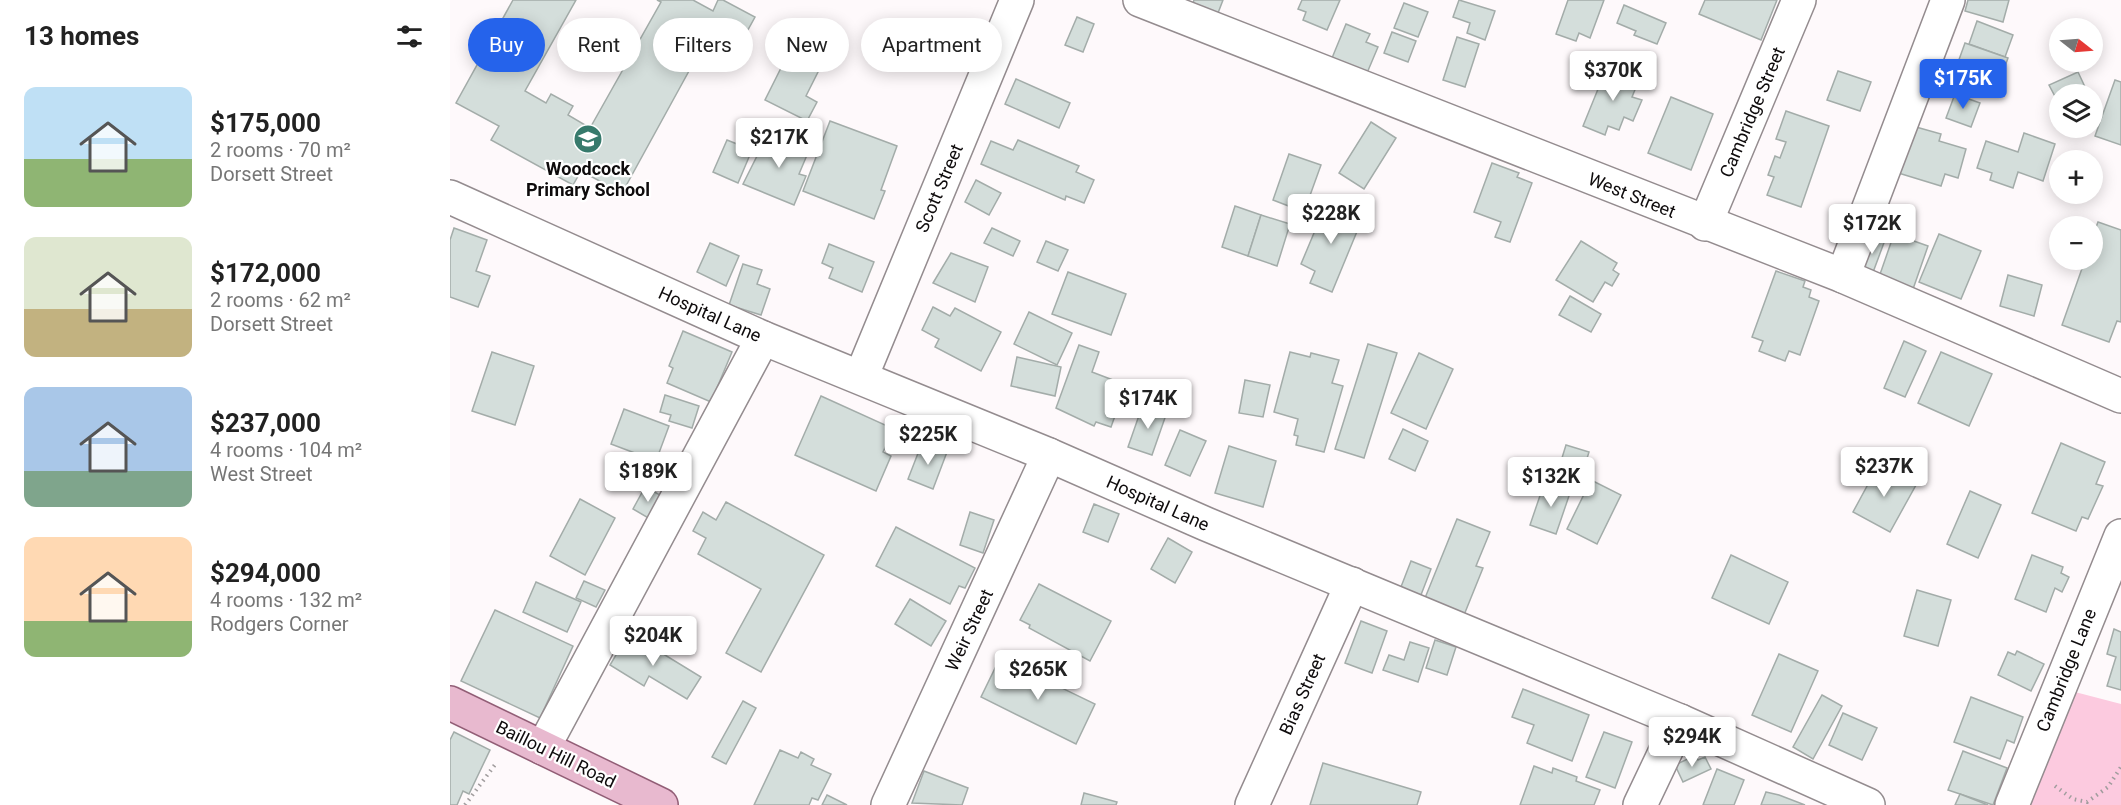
<!DOCTYPE html>
<html lang="en">
<head>
<meta charset="utf-8">
<style>
	:root { --surface:#fff; --page:#f6f6f6; --text:#222; --muted:#767676; --accent:#2563eb }
	body { margin:0; font-family:Roboto,sans-serif; background:var(--page); color:var(--text); height:100vh; display:flex; flex-direction:column; font-size:22px; white-space:nowrap }
	* { box-sizing:border-box; margin:0 }
	p { font-size:20px; color:var(--muted) }
	.icon { flex:none; width:33px; height:33px; fill:none; stroke:currentColor; stroke-width:2; stroke-linecap:round; stroke-linejoin:round }
	.map { position:relative; flex:1; overflow:hidden }
	.panel { display:flex; flex-direction:column; background:var(--surface); width:450px }
	.panel>* { flex:none }
	.banner { position:absolute; left:18px; top:18px; width:570px; height:54px; display:flex; gap:12px }
	.needle { width:39px; rotate:107deg }
	.tools { position:absolute; left:1599px; top:18px; display:grid; gap:12px }
	.tools a { display:grid; place-items:center; width:54px; height:54px; border-radius:50%; background:var(--surface); box-shadow:0 3px 15px #0003; font-size:30px }
	.price { position:absolute; translate:-50% -51px; padding:0 14px; border-radius:6px; background:#fff; color:#222; font-size:20px; line-height:39px; filter:drop-shadow(0 2px 3px #0008) }
	.price::after { content:''; position:absolute; left:50%; top:36px; width:18px; height:14px; margin-left:-9px; background:inherit; clip-path:polygon(0 0,100% 0,50% 100%) }
	.price.on { background:var(--accent); color:#fff }
	ul { padding:0; list-style:none }
	li { display:flex; align-items:center; gap:18px; height:150px; padding:0 24px }
	li span { display:grid; place-items:center; flex:none; width:168px; height:120px; border-radius:12px; color:#555 }
	li>.icon { margin-inline-start:auto }
	span .icon { width:72px; height:72px; fill:#fffc; stroke-width:1 }
	li b { font-size:26px }
	h2 { display:flex; justify-content:space-between; align-items:center; height:72px; padding:0 24px; font-size:26px }
	.pill { padding:0 21px; border-radius:27px; background:var(--surface); box-shadow:0 3px 15px #0003; font-size:21px; line-height:54px }
	.pill.on { background:var(--accent); color:#fff }
	main { display:flex; flex:1; min-height:0 }
	.map>svg:first-child { display:block }
	.green { fill:#fccadf }
	.building { fill:#d4dedb; stroke:#a3aca9; stroke-width:1.5 }
	.lines { fill:none; stroke-linecap:round; stroke-linejoin:round }
	.minor-casing { stroke:#948c8f; stroke-width:36 }
	.major-casing { stroke:#925e76; stroke-width:36 }
	.path { stroke:#a19d9e; stroke-width:4; stroke-dasharray:1.5 4.5; stroke-linecap:butt }
	.minor { stroke:#fff; stroke-width:33 }
	.major { stroke:#e8b9cf; stroke-width:33 }
	.labels { text-anchor:middle; dominant-baseline:central; stroke-width:4.5; stroke-linejoin:round; paint-order:stroke }
	.street-label { font-size:18px; fill:#0e0b0c; stroke:#fff }
	.poi-label { font-size:18px; font-weight:bold; fill:#0e0b0c; stroke:#fff }
</style>
</head>
<body>
<main>
<section class="panel">
<h2>13 homes<svg class="icon" aria-label="filters" viewBox="0 0 24 24"><path d="M4 7h16M4 17h16"/><circle cx="9" cy="7" r="2"/><circle cx="15" cy="17" r="2"/></svg></h2>
<ul>
<li><span style="background:linear-gradient(#bfe0f5 60%,#8fb573 0)"><svg class="icon" aria-label="home" viewBox="0 0 24 24"><path d="M3 11l9-7 9 7M6 9v11h12V9"/></svg></span><div><b>$175,000</b><p>2 rooms · 70 m²</p><p>Dorsett Street</p></div></li>
<li><span style="background:linear-gradient(#dfe7d0 60%,#c2b280 0)"><svg class="icon" aria-label="home" viewBox="0 0 24 24"><path d="M3 11l9-7 9 7M6 9v11h12V9"/></svg></span><div><b>$172,000</b><p>2 rooms · 62 m²</p><p>Dorsett Street</p></div></li>
<li><span style="background:linear-gradient(#a9c7e8 70%,#7fa58c 0)"><svg class="icon" aria-label="home" viewBox="0 0 24 24"><path d="M3 11l9-7 9 7M6 9v11h12V9"/></svg></span><div><b>$237,000</b><p>4 rooms · 104 m²</p><p>West Street</p></div></li>
<li><span style="background:linear-gradient(#ffd9b3 70%,#8fb573 0)"><svg class="icon" aria-label="home" viewBox="0 0 24 24"><path d="M3 11l9-7 9 7M6 9v11h12V9"/></svg></span><div><b>$294,000</b><p>4 rooms · 132 m²</p><p>Rodgers Corner</p></div></li>
</ul>
</section>
<div class="map">
<svg width="1671" height="805" viewBox="0 0 1671 805">
	<rect width="100%" height="100%" fill="#fef9fb"/>
	<path class="green" d="M1625 692 1671 704V805H1579Z"/>
	<g class="building">
		<path d="M63 0H126L75 91 96 103 101 94 123 106 118 115 140 128 211 2 207 0H243L263 11 268 0H273L305 17 278 66 250 51 172 193 131 171 123 185 41 140 49 126 6 103Z"/>
		<path d="M744 0H773L768 13 743 3Z"/>
		<path d="M852 0H890L877 30 853 20 856 12 848 9Z"/>
		<path d="M1009 0 1045 11 1035 40 1017 33 1020 23 1003 17Z"/>
		<path d="M1118 0H1154L1140 38 1129 33 1126 41 1106 34Z"/>
		<path d="M1255 0H1327L1311 40 1249 14Z"/>
		<path d="M1518 0H1559L1553 22 1515 11Z"/>
		<path d="M954 3 978 12 968 37 944 28Z"/>
		<path d="M1174 5 1216 23 1207 44 1184 35 1186 31 1167 23Z"/>
		<path d="M627 17 644 24 633 52 615 45Z"/>
		<path d="M1527 21 1563 35 1555 57 1519 44Z"/>
		<path d="M896 24 920 34 916 42 928 47 917 73 882 58Z"/>
		<path d="M942 32 966 41 958 62 934 53Z"/>
		<path d="M1007 37 1029 44 1015 87 993 80Z"/>
		<path d="M1515 43 1558 58 1545 94 1502 79Z"/>
		<path d="M339 52 370 68 356 96 367 102 357 121 315 100Z"/>
		<path d="M1157 67 1189 80 1182 97 1192 100 1183 121 1174 117 1169 130 1158 126 1155 135 1133 126Z"/>
		<path d="M1388 71 1421 82 1410 111 1377 100Z"/>
		<path d="M1628 72 1636 89 1624 94H1610L1608 102 1599 85Z"/>
		<path d="M566 79 620 103 609 128 555 104Z"/>
		<path d="M1665 80 1671 82V145L1645 136Z"/>
		<path d="M1505 94 1530 103 1521 127 1496 118Z"/>
		<path d="M1221 97 1263 114 1241 170 1198 153Z"/>
		<path d="M1336 111 1379 126 1351 207 1317 195 1324 177 1318 175 1325 156 1330 158 1336 142 1326 139Z"/>
		<path d="M380 121 447 146 431 190 435 191 424 219 353 191Z"/>
		<path d="M921 122 946 138 914 189 889 173Z"/>
		<path d="M1459 125 1491 134 1489 141 1516 149 1508 178 1495 174 1491 186 1445 172Z"/>
		<path d="M319 132 360 148 349 174 356 176 344 205 293 184Z"/>
		<path d="M1574 133 1605 144 1593 181 1568 172 1563 188 1540 180 1542 173 1527 168 1536 141 1568 152Z"/>
		<path d="M277 140 302 150 288 183 263 172Z"/>
		<path d="M568 140 629 166 626 172 644 180 634 203 616 196 615 200 531 164 541 141 563 150Z"/>
		<path d="M839 154 871 165 854 212 823 200Z"/>
		<path d="M1042 163 1069 173 1067 177 1082 183 1060 242 1045 237 1051 222 1024 212Z"/>
		<path d="M526 180 551 193 539 215 515 202Z"/>
		<path d="M877 202 913 217 882 292 860 283 865 271 851 264Z"/>
		<path d="M785 206 811 215 798 256 772 247Z"/>
		<path d="M811 215 840 224 827 266 798 256Z"/>
		<path d="M1648 222 1671 230V322L1667 321 1659 342 1612 325 1635 260H1642V238Z"/>
		<path d="M4 228 37 240 26 271 40 276 28 307 0 297V240Z"/>
		<path d="M542 228 570 241 563 256 534 243Z"/>
		<path d="M1444 234 1478 246 1462 292 1428 280Z"/>
		<path d="M1489 234 1531 251 1511 299 1469 282Z"/>
		<path d="M1421 236 1435 240 1422 275 1408 270Z"/>
		<path d="M596 241 618 250 608 271 587 262Z"/>
		<path d="M1131 241 1167 263 1163 270 1169 274 1162 286 1155 282 1143 302 1106 280Z"/>
		<path d="M260 243 289 256 276 286 247 272Z"/>
		<path d="M379 244 424 262 412 292 379 278 383 268 372 263Z"/>
		<path d="M501 253 538 267 525 302 483 283Z"/>
		<path d="M293 264 312 270 307 284 320 289 311 315 279 305Z"/>
		<path d="M1326 271 1355 281 1353 287 1361 290 1359 297 1369 301 1350 355 1339 351 1335 361 1309 351 1313 341 1302 337Z"/>
		<path d="M618 272 676 294 661 335 602 314Z"/>
		<path d="M1558 275 1592 285 1584 316 1550 306Z"/>
		<path d="M1120 296 1151 314 1141 332 1109 315Z"/>
		<path d="M483 307 500 316 505 308 551 332 531 371 485 347 489 339 472 330Z"/>
		<path d="M579 312 622 333 607 365 564 344Z"/>
		<path d="M233 331 282 352 261 402 217 383 223 368 219 366Z"/>
		<path d="M1454 341 1476 351 1455 397 1434 388Z"/>
		<path d="M918 344 947 353 914 458 885 449Z"/>
		<path d="M629 345 649 352 642 372 676 385 661 427 646 422 644 426 606 408Z"/>
		<path d="M42 352 84 366 65 425 22 411Z"/>
		<path d="M840 352 860 357 861 353 889 360 882 383 893 386 874 452 846 445 848 436 844 435 848 419 824 412Z"/>
		<path d="M1491 352 1542 374 1519 426 1468 403Z"/>
		<path d="M969 353 1003 369 976 429 941 413Z"/>
		<path d="M567 357 611 367 605 396 561 386Z"/>
		<path d="M795 380 820 385 813 417 789 413Z"/>
		<path d="M215 395 249 406 242 428 219 421 221 415 210 412Z"/>
		<path d="M371 396 444 429 433 452 441 456 426 491 345 455Z"/>
		<path d="M693 404 717 412 702 455 678 447Z"/>
		<path d="M174 409 219 426 206 461 161 444Z"/>
		<path d="M953 429 978 441 965 471 939 459Z"/>
		<path d="M730 430 756 441 740 476 715 465Z"/>
		<path d="M472 443 497 452 483 489 458 479Z"/>
		<path d="M1611 443 1655 462 1646 484 1653 486 1638 519 1632 517 1626 531 1582 513Z"/>
		<path d="M1116 445 1139 452 1130 481 1107 474Z"/>
		<path d="M779 446 826 461 813 507 765 493Z"/>
		<path d="M1429 464 1466 485 1440 532 1403 512Z"/>
		<path d="M1141 480 1171 495 1147 544 1117 529Z"/>
		<path d="M1095 481 1121 490 1106 534 1080 525Z"/>
		<path d="M195 487 212 496 200 519 183 509Z"/>
		<path d="M1520 491 1551 505 1528 558 1497 544Z"/>
		<path d="M130 499 165 518 135 575 100 556Z"/>
		<path d="M276 502 374 555 311 672 276 653 311 589 248 554 256 538 243 531 253 512 266 520Z"/>
		<path d="M644 504 669 514 658 542 633 532Z"/>
		<path d="M520 512 544 520 533 553 510 545Z"/>
		<path d="M1007 519 1040 532 1026 566 1033 568 1014 615 975 598Z"/>
		<path d="M446 527 525 568 515 588 509 586 500 604 426 566Z"/>
		<path d="M718 538 742 552 725 583 701 569Z"/>
		<path d="M1281 555 1338 582 1319 624 1262 598Z"/>
		<path d="M1582 555 1613 567 1611 573 1619 577 1612 592 1605 588 1596 612 1565 599Z"/>
		<path d="M961 561 981 569 969 600 949 592Z"/>
		<path d="M134 581 155 590 146 607 126 598Z"/>
		<path d="M86 582 131 602 117 632 73 612Z"/>
		<path d="M589 584 661 621 640 661 579 628 580 625 570 620Z"/>
		<path d="M1467 590 1501 600 1488 646 1454 636Z"/>
		<path d="M460 599 496 621 481 646 445 624Z"/>
		<path d="M45 610 123 646 90 718 11 681Z"/>
		<path d="M911 621 937 631 922 673 895 663Z"/>
		<path d="M1664 629 1671 632V690L1657 686 1666 657 1657 654Z"/>
		<path d="M179 633 251 677 237 699 199 676 194 686 160 665Z"/>
		<path d="M985 640 1006 647 997 675 976 668Z"/>
		<path d="M960 642 979 648 968 682 933 670 939 655 954 660Z"/>
		<path d="M1567 651 1594 664 1581 691 1548 675 1558 652 1565 655Z"/>
		<path d="M1329 654 1368 671 1341 732 1302 715Z"/>
		<path d="M550 658 645 704 626 744 531 697Z"/>
		<path d="M1073 689 1139 715 1122 761 1077 743 1084 725 1062 717Z"/>
		<path d="M1372 695 1392 706 1363 759 1343 747Z"/>
		<path d="M1521 697 1573 717 1564 743 1557 740 1550 759 1504 742Z"/>
		<path d="M293 701 306 708 276 764 262 757Z"/>
		<path d="M1393 713 1427 728 1412 760 1379 745Z"/>
		<path d="M4 732 40 750 19 794 13 791 7 805H0V740Z"/>
		<path d="M1154 732 1182 742 1165 788 1136 777Z"/>
		<path d="M330 750 348 758 351 752 364 759 361 765 381 774 368 800 362 798 359 805H304Z"/>
		<path d="M1513 751 1557 768 1543 805 1498 790Z"/>
		<path d="M1246 755 1248 760 1255 757 1261 769 1233 782 1225 765Z"/>
		<path d="M873 763 971 792 967 805H860Z"/>
		<path d="M1084 766 1102 773 1103 768 1127 777 1126 781 1150 790 1144 805H1070Z"/>
		<path d="M1267 769 1294 780 1284 805H1253Z"/>
		<path d="M474 771 518 788 512 805 462 803Z"/>
		<path d="M1316 792 1329 795 1355 805H1311Z"/>
		<path d="M634 793 667 802 666 805H631Z"/>
		<path d="M1510 794 1538 805H1505Z"/>
		<path d="M377 795 397 805H372Z"/>
	</g>
	<g class="lines">
		<g class="minor-casing">
			<g id="minor">
				<path d="M690 0 1393 276 1671 396"/>
				<path d="M0 197 313 338 599 455 756 524 1230 721 1418 805"/>
				<path d="M1255 224 1349 0"/>
				<path d="M1393 276 1498 0"/>
				<path d="M411 377 567 0"/>
				<path d="M93 748 313 338"/>
				<path d="M438 805 599 455"/>
				<path d="M802 805 902 584"/>
				<path d="M1190 805 1230 721"/>
				<path d="M1562 805 1671 536"/>
			</g>
		</g>
		<g class="major-casing">
			<path id="major" d="M0 703 211 805"/>
		</g>
		<g class="path">
			<path d="M1605 786 1623 799 1637 802 1658 787 1671 767"/>
			<path d="M15 805 47 762"/>
		</g>
		<use href="#minor" class="minor"/>
		<use href="#major" class="major"/>
	</g>
	<defs>
		<g id="school-disc" transform="scale(1.5)"><circle r="9.5" fill="#377a6c" stroke="#fff"/><path d="M0-5L7-2L0 1L-7-2ZM-4 1L0 2.5L4 1V4Q0 6-4 4Z" fill="#fff"/></g>
	</defs>
	<g fill-rule="evenodd">
		<use href="#school-disc" x="138" y="139"/>
	</g>
	<g class="labels">
		<g class="street-label">
			<text transform="translate(1302 112) rotate(-67)">Cambridge Street</text>
			<text transform="translate(489 188) rotate(-67)">Scott Street</text>
			<text transform="translate(1182 195) rotate(22)">West Street</text>
			<text transform="translate(260 314) rotate(24)">Hospital Lane</text>
			<text transform="translate(708 503) rotate(24)">Hospital Lane</text>
			<text transform="translate(519 630) rotate(-65)">Weir Street</text>
			<text transform="translate(1616 670) rotate(-68)">Cambridge Lane</text>
			<text transform="translate(852 694) rotate(-66)">Bias Street</text>
			<text transform="translate(106 754) rotate(26)">Baillou Hill Road</text>
		</g>
		<g class="poi-label">
			<text x="138" y="168">Woodcock<tspan x="138" dy="21">Primary School</tspan></text>
		</g>
	</g>
</svg>
<div class="tools">
<a><svg class="needle" viewBox="-14 -14 28 28"><path d="M0-13l5 13h-10z" fill="#e53935"/><path d="M0 13l5-13h-10z" fill="#767676"/></svg></a>
<a><svg class="icon" aria-label="layers" viewBox="0 0 24 24"><path d="M12 4l9 5-9 5-9-5zM3 14l9 5 9-5"/></svg></a>
<a>+</a>
<a>−</a>
</div>
<b class="price" style="left:1163px;top:102px">$370K</b>
<b class="price on" style="left:1513px;top:110px">$175K</b>
<b class="price" style="left:329px;top:169px">$217K</b>
<b class="price" style="left:881px;top:245px">$228K</b>
<b class="price" style="left:1422px;top:255px">$172K</b>
<b class="price" style="left:698px;top:430px">$174K</b>
<b class="price" style="left:478px;top:466px">$225K</b>
<b class="price" style="left:1434px;top:498px">$237K</b>
<b class="price" style="left:198px;top:503px">$189K</b>
<b class="price" style="left:1101px;top:508px">$132K</b>
<b class="price" style="left:203px;top:667px">$204K</b>
<b class="price" style="left:588px;top:701px">$265K</b>
<b class="price" style="left:1242px;top:768px">$294K</b>
<div class="banner">
<a class="pill on">Buy</a>
<a class="pill">Rent</a>
<a class="pill">Filters</a>
<a class="pill">New</a>
<a class="pill">Apartment</a>
</div>
</div>
</main>
</body>
</html>
